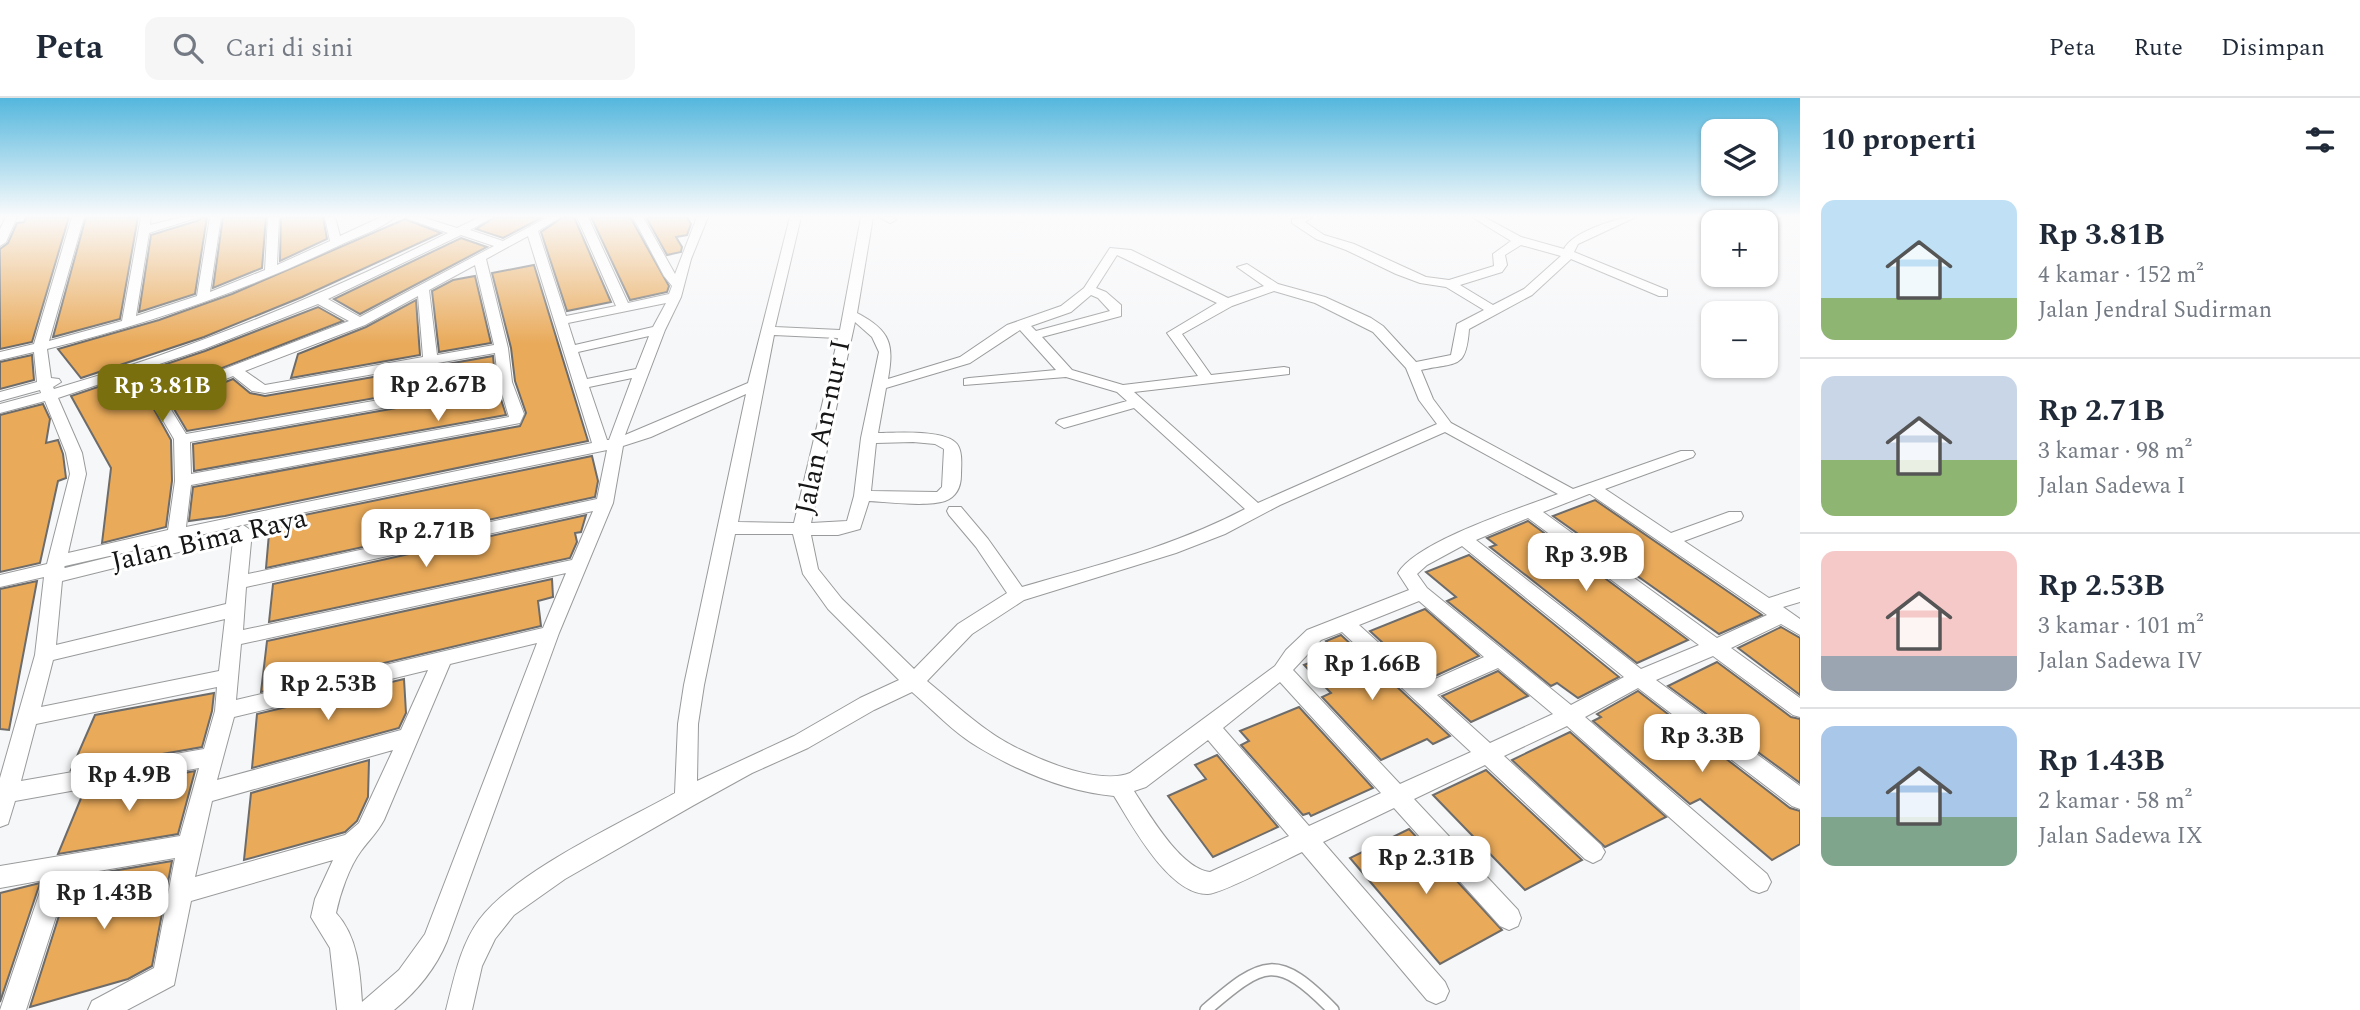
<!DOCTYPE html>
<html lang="id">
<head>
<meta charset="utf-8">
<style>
	:root { --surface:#fff; --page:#f6f6f7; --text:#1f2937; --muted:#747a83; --line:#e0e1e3; --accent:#796f0e }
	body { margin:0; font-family:Spectral,serif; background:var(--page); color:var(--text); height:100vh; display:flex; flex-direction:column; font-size:26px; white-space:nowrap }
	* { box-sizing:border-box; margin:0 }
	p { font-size:23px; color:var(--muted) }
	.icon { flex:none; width:38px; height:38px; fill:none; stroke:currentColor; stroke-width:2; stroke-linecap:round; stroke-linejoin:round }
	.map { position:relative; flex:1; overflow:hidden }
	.side { display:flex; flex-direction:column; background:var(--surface); width:560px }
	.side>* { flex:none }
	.fabs { position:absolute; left:1701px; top:21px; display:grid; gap:14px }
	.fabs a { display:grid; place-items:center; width:77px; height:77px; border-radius:14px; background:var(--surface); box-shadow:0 2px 5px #0004; font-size:35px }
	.price { position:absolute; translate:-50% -60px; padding:0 16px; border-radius:14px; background:#fff; color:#222; font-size:23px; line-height:46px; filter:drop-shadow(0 2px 4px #0008) }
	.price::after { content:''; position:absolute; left:50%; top:42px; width:21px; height:16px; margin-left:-10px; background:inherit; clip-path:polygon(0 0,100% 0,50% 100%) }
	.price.active { background:var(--accent); color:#fff }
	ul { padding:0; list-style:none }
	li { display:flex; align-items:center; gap:21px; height:175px; padding:0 21px }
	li+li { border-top:2px solid var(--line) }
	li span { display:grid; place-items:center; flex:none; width:196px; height:140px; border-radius:14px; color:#555 }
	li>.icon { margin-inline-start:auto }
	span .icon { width:84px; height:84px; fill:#fffc; stroke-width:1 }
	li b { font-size:30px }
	h2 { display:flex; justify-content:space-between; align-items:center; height:84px; padding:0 21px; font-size:30px }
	header { display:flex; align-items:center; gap:42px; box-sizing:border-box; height:98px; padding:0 35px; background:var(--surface); border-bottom:2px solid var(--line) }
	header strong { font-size:33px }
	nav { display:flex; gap:38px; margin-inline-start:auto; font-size:24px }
	.search { width:490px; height:63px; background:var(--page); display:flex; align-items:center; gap:18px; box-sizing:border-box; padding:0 24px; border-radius:14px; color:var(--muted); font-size:26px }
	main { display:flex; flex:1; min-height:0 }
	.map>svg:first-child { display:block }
	.building { fill:#e9aa5a; stroke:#6d6c6b; stroke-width:2 }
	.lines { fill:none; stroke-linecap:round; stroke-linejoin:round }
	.service-casing { stroke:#999a9b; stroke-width:14 }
	.minor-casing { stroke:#999a9b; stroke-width:2 }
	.service { stroke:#fff; stroke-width:11 }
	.minor { fill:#fff; fill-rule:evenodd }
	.labels { text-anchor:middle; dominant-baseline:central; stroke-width:6; stroke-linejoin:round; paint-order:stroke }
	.street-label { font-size:28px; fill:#161617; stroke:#fff }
</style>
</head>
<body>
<header>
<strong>Peta</strong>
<div class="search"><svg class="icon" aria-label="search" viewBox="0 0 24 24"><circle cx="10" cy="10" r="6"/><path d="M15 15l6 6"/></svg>Cari di sini</div>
<nav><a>Peta</a><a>Rute</a><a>Disimpan</a></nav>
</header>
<main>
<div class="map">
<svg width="1800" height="912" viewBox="0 0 1800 912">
	<rect width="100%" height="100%" fill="#f6f7f8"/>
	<g class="building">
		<path d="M26 119H69L32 244 0 251V151L8 145 17 125 24 124Z"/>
		<path d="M86 119H138L120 221 53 239Z"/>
		<path d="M202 119H207L195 196 139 214 151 137 200 122Z"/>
		<path d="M223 119H266L262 170 213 190Z"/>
		<path d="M281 119H323L327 141 280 163Z"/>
		<path d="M495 119H543L503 140 476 131Z"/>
		<path d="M563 119H574L611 204 567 213 541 134Z"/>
		<path d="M591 119H630L669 188 667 194 630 202Z"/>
		<path d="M646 119H687L691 126 687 137 676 139 682 149 681 154 667 157Z"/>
		<path d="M405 121 441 135 302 199 204 239 81 280 58 251 159 222 232 196Z"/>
		<path d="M461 140 487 149 360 216 334 201Z"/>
		<path d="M534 167 588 343 225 418 189 423 193 389 520 328 526 315 515 283 511 250 492 175Z"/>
		<path d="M475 178 491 245 439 254 432 193 453 182Z"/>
		<path d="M416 202 420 257 291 280 298 256 366 229Z"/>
		<path d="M318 209 343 223 155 296 151 306 171 342 172 383 166 429 102 445 111 370 71 298 205 253Z"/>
		<path d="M32 257 34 282 0 291V264Z"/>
		<path d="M493 258 495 279 187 333 171 306 233 281 250 295 265 298Z"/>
		<path d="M498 292 506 317 194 373 193 346Z"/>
		<path d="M43 306 50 321 46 345 58 342 63 356 66 380 58 383 40 465 0 474V317Z"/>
		<path d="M592 358 598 383 595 399 266 470 270 424Z"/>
		<path d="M1595 402 1762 517 1719 536 1553 418Z"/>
		<path d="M586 417 581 434 575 435 577 444 570 460 269 524 273 486Z"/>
		<path d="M1528 423 1688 542 1637 565 1490 449 1496 447 1487 440Z"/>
		<path d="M1469 457 1619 579 1578 600 1557 585 1551 588 1447 503 1456 499 1426 474Z"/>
		<path d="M552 481 553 499 538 503 541 528 261 594 267 543Z"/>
		<path d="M37 483 9 632 0 631V491Z"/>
		<path d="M1425 511 1479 558 1424 583 1370 533Z"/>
		<path d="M1781 529 1800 540V597L1738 550Z"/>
		<path d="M1341 537 1450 638 1433 646 1427 641 1381 662 1322 599 1331 595 1304 567 1337 554 1326 543Z"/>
		<path d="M1717 564 1791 619 1800 621V685L1668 588Z"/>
		<path d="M1498 573 1528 598 1471 624 1442 598Z"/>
		<path d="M404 581 406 615 399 630 252 670 257 616Z"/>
		<path d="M1638 593 1790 710 1800 713V746L1772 762 1700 701 1690 706 1593 623 1601 619 1597 616Z"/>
		<path d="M214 595 212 613 202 649 71 672 95 617Z"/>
		<path d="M1299 609 1373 690 1311 718 1309 715 1303 717 1241 647 1249 643 1240 633Z"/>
		<path d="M1570 634 1666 719 1605 749 1512 662Z"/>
		<path d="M1217 657 1278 729 1213 759 1168 698 1206 681 1195 667Z"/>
		<path d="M369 662 368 699 357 723 345 734 244 762 251 695Z"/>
		<path d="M1486 672 1582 762 1525 792 1433 697Z"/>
		<path d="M195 673 178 736 58 756 84 693Z"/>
		<path d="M1409 731 1502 832 1440 866 1350 760Z"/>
		<path d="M172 763 152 868 128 881 30 909 71 780Z"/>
		<path d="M40 785 0 904V795Z"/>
	</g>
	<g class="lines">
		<g class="service-casing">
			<path id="service" d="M1206 912C1264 862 1277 855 1333 912"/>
		</g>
		<g class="minor-casing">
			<g id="minor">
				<path d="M6 119H17L6 144 0 148V131Z"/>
				<path d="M72 119H84L49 243 122 223 141 119H151L150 127 182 119H199L149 135 136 218 197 198 210 119H221L210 194 265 172 268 119H279L277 167 330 143 325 119H335L340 138 381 119H395C380 132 356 139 338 148 245 193 147 226 47 251L51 280 59 281 61 284 53 289 54 291C190 252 321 198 448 135L408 121 407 119H422L457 130 480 119H493L470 132 503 143 548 119H561L538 133 566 218 616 208 577 119H588L628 205 669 196 672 188 664 178 633 119H643L675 176 697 119H708L691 161 681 199 665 232 625 337 748 285 790 119H801L775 229 840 232 861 119H873L857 215C891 233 894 246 888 281L960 259 1007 227 1061 208 1084 190 1110 150 1131 152 1228 200 1264 188 1237 169 1247 166 1278 186 1325 199 1371 220 1383 228 1416 264 1451 257 1457 226 1484 212 1446 189 1420 185 1396 176 1346 152 1316 141 1292 125V121L1312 119 1305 124 1324 137 1354 146 1426 179 1449 182 1494 168 1493 156 1511 143 1472 119H1484L1521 139 1564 151C1572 134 1618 119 1636 119L1578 146 1574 154 1667 192V198H1659L1571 161 1532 197 1469 231C1466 272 1457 264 1421 272L1433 301 1451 325 1573 391 1681 353H1693L1695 356 1693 359 1605 391 1671 435 1729 414H1741L1743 418 1741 422 1684 443 1769 500 1800 490V504L1783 509 1800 521V537L1781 526 1731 550 1800 600V619L1793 617 1713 558 1656 582 1800 688V711L1792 708 1638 590 1585 619 1767 776 1771 784 1767 792 1759 795 1751 792 1567 628 1504 658 1601 747 1605 754 1601 761 1593 765 1585 761 1485 667 1414 701 1518 812 1521 820 1518 828 1509 832 1500 828 1394 710 1323 744 1445 884 1449 893 1445 902 1436 906 1427 902 1302 754C1285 762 1223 795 1208 796 1169 797 1132 727 1114 698 1067 694 1018 673 978 649 954 635 933 612 912 594L874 612 808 650 752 675 694 707 565 781 514 817 495 841 482 868 472 912H446C454 881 460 848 479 822 516 773 619 726 675 695L678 626 684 587 746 296 651 339 623 348 613 405 559 535 447 843C436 870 416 894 394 912H337L330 850 311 819 315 801 333 762 191 803 174 887 127 912H88L92 903 154 870 175 760 69 778 26 912H0L44 782 0 790V768L180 738 199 670 15 703 8 726 0 729V680L35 557 44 479 0 489V477L47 466 70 376 66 355 45 303 0 315V306L41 295 40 292 0 303V294L37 284 34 254 0 262V254L34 246ZM461 137 494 148 360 219 328 201ZM528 138 592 345 186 429 191 387 520 325 524 316 512 284 508 250 486 161ZM1521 147 1561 158 1524 191 1493 207 1460 187 1502 174 1507 167 1505 157ZM1117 157 1217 205 1167 235 1198 278 1123 287 1072 272 1042 239 1121 218V207L1106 194 1096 190ZM475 167 494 247 437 257 429 192ZM1274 193 1315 205 1373 234 1406 270 1419 302 1437 326 1258 405 1134 294 1289 276V270L1284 269 1211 277 1182 236 1232 208ZM1091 197 1098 200 1110 213 1036 233 1031 228 1071 214ZM418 198 423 259 265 287 245 273 365 227ZM666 205 653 229 575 247 568 225ZM318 206 349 223 157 297 153 305 174 341 175 383 168 432 68 455 86 376 82 355 58 300 204 251ZM855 224 872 239 879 254 861 340 854 398 847 423 811 425ZM1020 232 1056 272 969 280 964 281V287L1066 279 1117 294 1127 303 1059 322 1056 325 1064 330 1134 310 1245 411C1175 448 1098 467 1022 489L988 441 961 409H949L947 413 949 417 976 449 1007 495 958 526 914 571 842 501 818 471 811 437H838L860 431 869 403C889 404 927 409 945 403 956 399 961 389 961 377 961 368 963 354 957 346 945 331 895 335 878 335L886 290 970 265ZM774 237 838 240 794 425 738 424ZM649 238 636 271 587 281 578 254ZM495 255 498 281 186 336 167 305 233 278 252 293 265 295ZM632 280 609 342H607L589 289ZM500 289 509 319 191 376 190 344ZM1445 334 1558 396C1521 410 1417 443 1398 475L1409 492 1307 532 1286 552 1275 568 1130 675C1096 689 1019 655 990 634 968 619 948 600 927 583L972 536 1024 502 1176 455 1225 436 1280 407ZM913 344 935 346 944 351 942 389 937 394 871 393 876 345ZM607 352 597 401 248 476 252 433 243 427ZM1589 396H1590L1767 517 1717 540 1543 414ZM593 413 572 462 243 532 246 489ZM1528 420 1699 547 1641 571 1476 442ZM242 427 234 433 226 506 56 547 62 483 191 451 194 447 191 443 184 441ZM735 436H793L803 476 828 511 899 582 860 600 794 638 697 683 698 626 704 587ZM167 445 65 470 64 469 65 468ZM1462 448 1624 579 1571 607 1427 490 1417 476 1427 467ZM566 475 543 530 236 602 241 546ZM1419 503 1484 559 1424 586 1359 527ZM225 521 219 573 41 609 53 562ZM1342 534 1471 654 1400 686 1293 572 1321 542ZM537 545 425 836 399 872 362 904C360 873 358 839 336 815 340 796 349 769 361 753 369 742 377 735 384 722L450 566ZM1498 570 1553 616 1490 645 1437 597ZM428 572 401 632 217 682 234 619ZM1280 584 1381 695 1309 728 1223 630ZM217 589 215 613 204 651 21 683 36 626ZM1208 642 1289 738 1210 774C1181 771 1149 716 1134 693L1146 689ZM393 652 359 725 345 737 195 779 212 703Z"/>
				<path d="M879 119H892L896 122 890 125Z"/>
			</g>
		</g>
		<use href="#service" class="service"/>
		<use href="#minor" class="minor"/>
	</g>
	<linearGradient id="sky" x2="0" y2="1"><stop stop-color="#54b7dd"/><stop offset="0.48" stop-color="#fbfbfc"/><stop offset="1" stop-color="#fbfbfc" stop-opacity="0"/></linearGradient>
	<rect width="1800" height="246" fill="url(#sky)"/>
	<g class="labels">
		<g class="street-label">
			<text transform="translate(823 329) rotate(-78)">Jalan An-nur I</text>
			<text transform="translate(209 442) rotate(-13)">Jalan Bima Raya</text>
		</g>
	</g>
</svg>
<div class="fabs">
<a><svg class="icon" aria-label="layers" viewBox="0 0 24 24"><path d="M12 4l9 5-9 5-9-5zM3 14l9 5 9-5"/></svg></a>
<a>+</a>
<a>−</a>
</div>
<b class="price" style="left:438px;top:325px">Rp 2.67B</b>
<b class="price active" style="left:162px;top:326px">Rp 3.81B</b>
<b class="price" style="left:426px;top:471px">Rp 2.71B</b>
<b class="price" style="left:1586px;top:495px">Rp 3.9B</b>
<b class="price" style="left:1372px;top:604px">Rp 1.66B</b>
<b class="price" style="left:328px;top:624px">Rp 2.53B</b>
<b class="price" style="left:1702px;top:676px">Rp 3.3B</b>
<b class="price" style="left:129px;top:715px">Rp 4.9B</b>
<b class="price" style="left:1426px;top:798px">Rp 2.31B</b>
<b class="price" style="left:104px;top:833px">Rp 1.43B</b>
</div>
<section class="side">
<h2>10 properti<svg class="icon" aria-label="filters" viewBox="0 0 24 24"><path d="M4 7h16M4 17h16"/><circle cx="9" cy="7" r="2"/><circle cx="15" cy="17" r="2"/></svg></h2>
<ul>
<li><span style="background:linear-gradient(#bfe0f5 70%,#8fb573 0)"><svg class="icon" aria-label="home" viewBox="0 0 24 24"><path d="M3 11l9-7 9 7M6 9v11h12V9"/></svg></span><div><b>Rp 3.81B</b><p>4 kamar · 152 m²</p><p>Jalan Jendral Sudirman</p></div></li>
<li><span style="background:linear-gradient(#c9d6e8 60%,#8fb573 0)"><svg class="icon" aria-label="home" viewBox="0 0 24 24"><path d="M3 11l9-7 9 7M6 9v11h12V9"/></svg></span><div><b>Rp 2.71B</b><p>3 kamar · 98 m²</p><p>Jalan Sadewa I</p></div></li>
<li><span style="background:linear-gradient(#f6c9c9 75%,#9aa5b1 0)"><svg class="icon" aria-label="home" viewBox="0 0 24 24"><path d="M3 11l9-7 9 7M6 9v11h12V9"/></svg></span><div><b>Rp 2.53B</b><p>3 kamar · 101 m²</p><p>Jalan Sadewa IV</p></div></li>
<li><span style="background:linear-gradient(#a9c7e8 65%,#7fa58c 0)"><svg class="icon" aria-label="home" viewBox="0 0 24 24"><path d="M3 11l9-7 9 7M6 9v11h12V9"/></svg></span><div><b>Rp 1.43B</b><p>2 kamar · 58 m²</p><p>Jalan Sadewa IX</p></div></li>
</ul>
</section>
</main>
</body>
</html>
